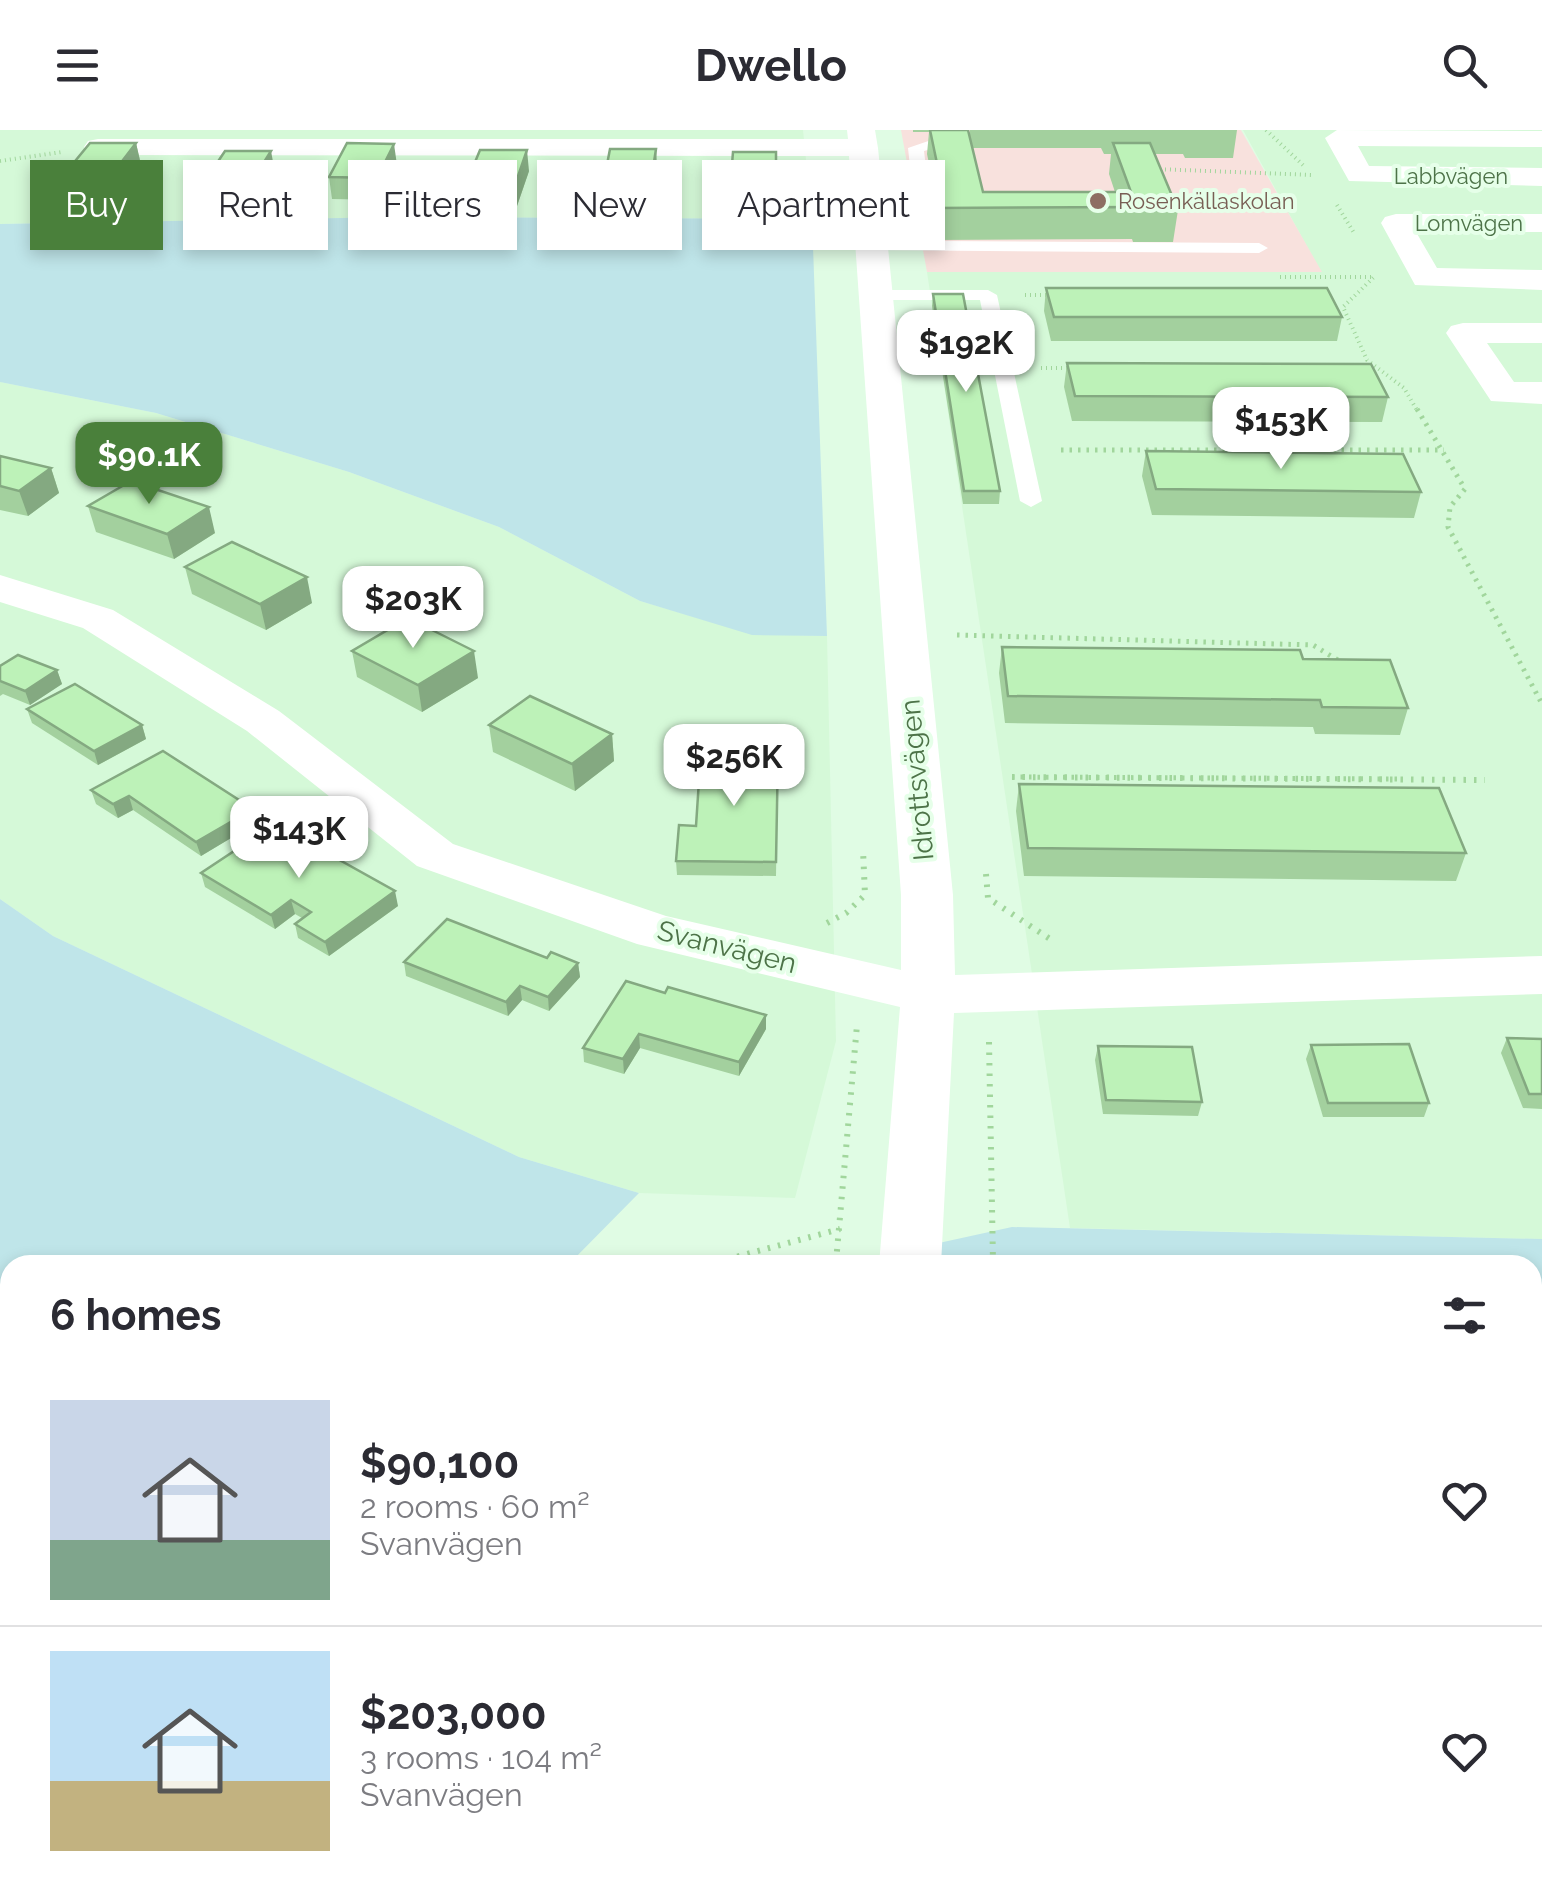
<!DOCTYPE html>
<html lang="en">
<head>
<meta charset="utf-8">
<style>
	:root { --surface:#fff; --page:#f2f2f3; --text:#2b2b33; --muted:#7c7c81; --line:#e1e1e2; --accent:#4a803b }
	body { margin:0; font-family:Raleway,sans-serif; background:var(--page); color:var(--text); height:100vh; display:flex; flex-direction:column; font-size:38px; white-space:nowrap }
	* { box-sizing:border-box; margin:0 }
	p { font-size:32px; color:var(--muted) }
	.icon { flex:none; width:55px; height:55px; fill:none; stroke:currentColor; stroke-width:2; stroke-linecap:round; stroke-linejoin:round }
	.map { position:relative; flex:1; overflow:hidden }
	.side { position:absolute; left:0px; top:1125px; width:1542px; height:640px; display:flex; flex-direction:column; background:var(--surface); border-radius:30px 30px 0 0; box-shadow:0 5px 15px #0003 }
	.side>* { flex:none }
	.banner { position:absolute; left:30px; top:30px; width:1000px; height:90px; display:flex; gap:20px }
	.price { position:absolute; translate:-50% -85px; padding:0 22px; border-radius:20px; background:#fff; color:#222; font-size:32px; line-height:65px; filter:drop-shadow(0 2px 5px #0008) }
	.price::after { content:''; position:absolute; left:50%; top:60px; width:30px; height:22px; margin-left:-15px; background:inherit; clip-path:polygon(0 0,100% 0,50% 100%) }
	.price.on { background:var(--accent); color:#fff }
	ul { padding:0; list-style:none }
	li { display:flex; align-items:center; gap:30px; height:250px; padding:0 50px }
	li+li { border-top:2px solid var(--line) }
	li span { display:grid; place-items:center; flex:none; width:280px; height:200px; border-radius:0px; color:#555 }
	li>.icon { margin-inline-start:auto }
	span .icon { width:120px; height:120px; fill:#fffc; stroke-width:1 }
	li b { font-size:42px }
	h2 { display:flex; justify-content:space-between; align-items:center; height:120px; padding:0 50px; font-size:42px }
	.pill { padding:0 35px; border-radius:0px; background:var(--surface); box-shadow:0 5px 15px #0003; font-size:35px; line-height:90px }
	.pill.on { background:var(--accent); color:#fff }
	header { display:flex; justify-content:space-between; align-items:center; height:130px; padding:0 50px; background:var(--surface); font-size:45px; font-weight:700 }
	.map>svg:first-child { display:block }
	.residential { fill:#d5f9d8 }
	.education { fill:#f8e1dd }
	.green { fill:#bfe5e9 }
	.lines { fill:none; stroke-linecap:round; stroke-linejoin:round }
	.path-far3 { stroke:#a1d69c; stroke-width:4; stroke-dasharray:1 4; stroke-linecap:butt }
	.path-far2 { stroke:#a1d69c; stroke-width:5; stroke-dasharray:2.5 6; stroke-linecap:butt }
	.path-far1 { stroke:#a1d69c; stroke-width:6; stroke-dasharray:2.5 8; stroke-linecap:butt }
	.path { stroke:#a1d69c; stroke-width:9; stroke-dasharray:4 10; stroke-linecap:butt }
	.lane { fill:#fff; fill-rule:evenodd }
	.street { fill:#fff; fill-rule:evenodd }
	.wall { fill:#a3d09e }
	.shaded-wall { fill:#84a981 }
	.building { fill:#bdf2b8; stroke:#84a981; stroke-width:2.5 }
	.education-dot { fill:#8d6e63; stroke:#e6ffe9; stroke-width:4 }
	.labels { text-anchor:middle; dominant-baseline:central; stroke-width:8; stroke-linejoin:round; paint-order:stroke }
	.far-street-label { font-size:22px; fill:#4d7348; stroke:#e6ffe9 }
	.far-education-label { font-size:22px; fill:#785e54; stroke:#e6ffe9; text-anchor:start }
	.street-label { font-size:28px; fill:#4d7348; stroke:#e6ffe9 }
</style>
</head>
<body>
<header><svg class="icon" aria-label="menu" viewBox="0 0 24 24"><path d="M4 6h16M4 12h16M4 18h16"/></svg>Dwello<svg class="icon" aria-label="search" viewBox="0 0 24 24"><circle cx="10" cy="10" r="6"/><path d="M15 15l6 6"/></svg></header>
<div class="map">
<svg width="1542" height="1765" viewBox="0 0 1542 1765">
	<rect width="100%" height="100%" fill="#e0fce4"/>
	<g class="residential">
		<path d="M0 0H803L812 89 399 87 0 94Z"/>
		<path d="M1243 0H1542V1109L1070 1098 927 142H1321Z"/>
		<path d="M0 252 156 283 349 342 499 397 640 471 752 504 827 506 836 911 795 1068 639 1063 519 1027 53 806 0 769Z"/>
	</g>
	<path class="education" d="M901 0H1241L1322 142H927Z"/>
	<g class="green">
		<path d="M399 87 812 89 827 506 752 505 640 471 499 397 349 342 156 283 0 252V94Z"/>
		<path d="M0 769 53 806 519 1027 639 1063 568 1135H10V1755H1532V1135H838L1012 1097 1542 1109V1765H0Z"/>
	</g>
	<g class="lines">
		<g class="path-far3">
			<path d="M1266 0 1304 36"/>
			<path d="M0 31 62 22"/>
			<path d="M1155 39 1313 45"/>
			<path d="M1337 75 1354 103"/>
			<path d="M1280 147H1374L1343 177 1367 230 1404 258 1418 282"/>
			<path d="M1025 165H1052"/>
			<path d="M1041 238H1073"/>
		</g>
		<g class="path-far2">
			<path d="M1417 279 1465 359 1450 377 1448 397 1542 574"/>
			<path d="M1061 320H1444"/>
			<path d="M957 505 1313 515 1341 532"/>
			<path d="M1012 647 1398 649"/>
		</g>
		<g class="path-far1">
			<path d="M1012 647 1485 650"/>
			<path d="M986 744 988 768 1053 811"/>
			<path d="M827 793 846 783 865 765 863 720"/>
			<path d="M989 912 993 1132"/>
			<path d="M717 1132 840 1099"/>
			<path d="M836 1132 857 895"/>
		</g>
		<g class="path">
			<path d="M993 1130V1135"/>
			<path d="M993 1133 1042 1135"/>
			<path d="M707 1135 726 1130"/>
			<path d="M836 1135V1130"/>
			<path d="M1532 1188 1542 1191"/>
			<path d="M1532 1508 1542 1509"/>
			<path d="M0 1510 10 1518"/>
			<path d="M960 1755V1765"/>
			<path d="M1087 1755V1765"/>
			<path d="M771 1765 772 1755"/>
		</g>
		<g class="lane">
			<path d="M940 7 948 12 945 15 924 21 935 111 1259 113 1268 118 1259 123 864 120 861 116 870 111H918L908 18Z"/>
			<path d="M988 160 997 165 1042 371 1031 377 1020 371 980 170H875L866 165 875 160Z"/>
			<path d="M0 1728 10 1729V1755H130L134 1765H0Z"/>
		</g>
		<g class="street">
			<path d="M847 0H875L878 18 953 765 955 845 1542 826V864L954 883 941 1135H879L900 877 637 814 417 736 247 601 83 498 0 472V445L113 480 279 581 453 714 666 786 901 840V765L849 26 98 25 88 23 84 17 88 11 98 9H848Z"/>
			<path d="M1337 0 1542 1V17L1358 16 1369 36 1542 38V56L1349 51 1325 8Z"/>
			<path d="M1396 84H1542V102H1416L1437 138 1542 140V160L1415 155 1381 93 1385 87Z"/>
			<path d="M1463 193H1542V213H1487L1514 252H1542V274L1491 271 1446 203 1451 196Z"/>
			<path d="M828 1755H910L909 1765H827Z"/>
		</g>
	</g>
	<g class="wall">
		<path d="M913 0H968L983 62H1115L1109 44 1111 24H1104L1101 18H973L970 6V0H1237L1233 28H1185L1183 24H1155L1178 80 1173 112H1133L1132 109 933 110 930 94 932 62H935L927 24 929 2H913Z"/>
		<path d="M136 13 141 35 115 69 67 68 62 47Z"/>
		<path d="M656 19 657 41 653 67 606 66 605 45Z"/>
		<path d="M776 22V69H732L731 47Z"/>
		<path d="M397 35 380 70 332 69 329 47Z"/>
		<path d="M529 41 517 76H469L466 54Z"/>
		<path d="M275 42 261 67 214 66 209 45Z"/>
		<path d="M1046 158 1342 187 1337 211H1051L1044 181Z"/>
		<path d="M933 164 1000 361 999 374H963L932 176Z"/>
		<path d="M1067 233 1388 267 1382 292 1072 291 1064 257Z"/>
		<path d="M1146 321 1421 362 1414 388 1152 385 1142 346Z"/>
		<path d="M0 326 51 338 59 363 28 386 0 380Z"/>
		<path d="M88 376 215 403 174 429 96 402Z"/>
		<path d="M185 437 312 473 266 500 192 464Z"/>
		<path d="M1002 517 1303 529 1408 578 1400 605 1315 604 1313 597 1005 593 999 543Z"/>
		<path d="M352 521 478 548 422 582 357 547Z"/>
		<path d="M0 536 57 540 62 554 30 575 3 564 0 566Z"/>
		<path d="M27 579 142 595 146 609 98 635 32 593Z"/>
		<path d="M489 595 612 604 614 631 575 661 493 622Z"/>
		<path d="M778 621 776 746 677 745 676 731 696 696Z"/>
		<path d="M1019 654 1466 723 1456 751 1024 746 1016 681Z"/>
		<path d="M91 660 253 679 256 693 201 726 133 680 118 688 96 674Z"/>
		<path d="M201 743 398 776 329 826 298 808 295 794 302 788 295 784 275 799 205 757Z"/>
		<path d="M547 828 578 833 580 847 549 881 522 870 508 886 406 846 404 832Z"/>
		<path d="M626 851 766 899 739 946 640 918 624 944 584 932 583 918Z"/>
		<path d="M1507 908 1542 909V979L1523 978 1501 923Z"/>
		<path d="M1311 915 1429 973 1424 987H1323L1306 929Z"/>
		<path d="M1098 916 1202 972 1198 986 1103 984 1095 930Z"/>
	</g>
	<g class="shaded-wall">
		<path d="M136 13 141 35 115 69 110 47Z"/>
		<path d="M394 14 397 35 380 70 377 48Z"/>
		<path d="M656 19 657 41 653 67 652 45Z"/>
		<path d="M527 20 529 41 517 76 515 55Z"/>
		<path d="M271 21 275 42 261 67 256 45Z"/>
		<path d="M51 338 59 363 28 386 19 361Z"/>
		<path d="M209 377 215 403 174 429 167 404Z"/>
		<path d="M307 447 312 473 266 500 260 474Z"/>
		<path d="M474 521 478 548 422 582 418 555Z"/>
		<path d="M57 540 62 554 30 575 25 561Z"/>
		<path d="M142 595 146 609 98 635 94 621Z"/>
		<path d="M612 604 614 631 575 661 572 634Z"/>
		<path d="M129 666 133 680 118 688 113 674Z"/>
		<path d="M253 679 256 693 201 726 196 712Z"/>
		<path d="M395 761 398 776 329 826 325 812Z"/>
		<path d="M291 770 295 784 275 799 271 785Z"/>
		<path d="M578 833 580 847 549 881 548 867Z"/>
		<path d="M520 856 522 870 508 886 506 872Z"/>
		<path d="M766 885V899L739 946V932Z"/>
		<path d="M639 904 640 918 624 944 623 929Z"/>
	</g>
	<g class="building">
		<path d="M930 0H968L983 62H1131L1113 13H1150L1178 80H1138L1137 77 935 78 932 62H943Z"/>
		<path d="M90 13H136L110 47H62Z"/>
		<path d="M347 13 394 14 377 48 329 47Z"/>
		<path d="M610 19H656L652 45H605Z"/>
		<path d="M480 20H527L515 55 466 54Z"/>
		<path d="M225 21H271L256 45H209Z"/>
		<path d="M733 22H776V47H731Z"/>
		<path d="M1046 158H1327L1342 187H1054Z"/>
		<path d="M933 164H963L1000 361H964Z"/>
		<path d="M1067 233 1371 234 1388 267 1075 266Z"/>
		<path d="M1146 321 1403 324 1421 362 1156 359Z"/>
		<path d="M0 326 51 338 19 361 0 356Z"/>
		<path d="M131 351 209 377 167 404 88 376Z"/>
		<path d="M232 412 307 447 260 474 185 437Z"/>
		<path d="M408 488 474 521 418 555 352 521Z"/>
		<path d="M1002 517 1300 520 1303 529 1390 530 1408 578 1322 577 1320 570 1008 566Z"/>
		<path d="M18 525 57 540 25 561 0 551V536Z"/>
		<path d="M75 554 142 595 94 621 27 579Z"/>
		<path d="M530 566 612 604 572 634 489 595Z"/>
		<path d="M701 620 778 621 776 732 676 731 679 695 696 696Z"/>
		<path d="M163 621 253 679 196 712 129 666 113 674 91 660Z"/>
		<path d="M1019 654 1439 658 1466 723 1028 718Z"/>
		<path d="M275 694 395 761 325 812 295 794 311 782 291 770 271 785 201 743Z"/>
		<path d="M447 789 547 828 551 822 578 833 548 867 520 856 506 872 404 832Z"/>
		<path d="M626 851 665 863 668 857 766 885 739 932 639 904 623 929 583 918Z"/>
		<path d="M1507 908 1542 909V964H1529Z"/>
		<path d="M1409 914 1429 973H1328L1311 915Z"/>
		<path d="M1098 916 1192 917 1202 972 1106 970Z"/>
	</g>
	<circle class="education-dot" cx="1098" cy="71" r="10"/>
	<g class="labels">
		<g class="far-street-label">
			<text x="1451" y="46">Labbvägen</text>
			<text x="1469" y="93">Lomvägen</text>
		</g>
		<g class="far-education-label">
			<text x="1118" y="71">Rosenkällaskolan</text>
		</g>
		<g class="street-label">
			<text transform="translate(917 650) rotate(-95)">Idrottsvägen</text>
			<text transform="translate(727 817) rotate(14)">Svanvägen</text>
		</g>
	</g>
</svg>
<b class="price" style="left:966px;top:265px">$192K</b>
<b class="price" style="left:1281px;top:342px">$153K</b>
<b class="price on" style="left:149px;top:377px">$90.1K</b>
<b class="price" style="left:413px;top:521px">$203K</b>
<b class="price" style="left:734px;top:679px">$256K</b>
<b class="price" style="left:299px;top:751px">$143K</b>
<div class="banner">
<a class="pill on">Buy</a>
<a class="pill">Rent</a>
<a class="pill">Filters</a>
<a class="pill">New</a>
<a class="pill">Apartment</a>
</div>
<section class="side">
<h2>6 homes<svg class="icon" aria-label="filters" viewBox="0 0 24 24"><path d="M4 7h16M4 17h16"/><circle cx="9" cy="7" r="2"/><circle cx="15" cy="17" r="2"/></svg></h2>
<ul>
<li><span style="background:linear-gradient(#c9d6e8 70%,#7fa58c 0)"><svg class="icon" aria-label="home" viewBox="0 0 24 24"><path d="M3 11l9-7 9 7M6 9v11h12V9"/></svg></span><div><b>$90,100</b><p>2 rooms · 60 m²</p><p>Svanvägen</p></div><svg class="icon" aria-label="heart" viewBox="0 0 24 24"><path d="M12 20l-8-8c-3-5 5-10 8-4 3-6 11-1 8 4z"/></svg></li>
<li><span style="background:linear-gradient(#bfe0f5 65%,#c2b280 0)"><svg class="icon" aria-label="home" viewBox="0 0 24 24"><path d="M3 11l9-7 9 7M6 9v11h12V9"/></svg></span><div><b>$203,000</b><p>3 rooms · 104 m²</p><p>Svanvägen</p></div><svg class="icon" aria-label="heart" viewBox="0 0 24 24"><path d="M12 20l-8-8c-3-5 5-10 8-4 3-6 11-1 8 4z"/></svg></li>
</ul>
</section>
</div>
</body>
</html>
